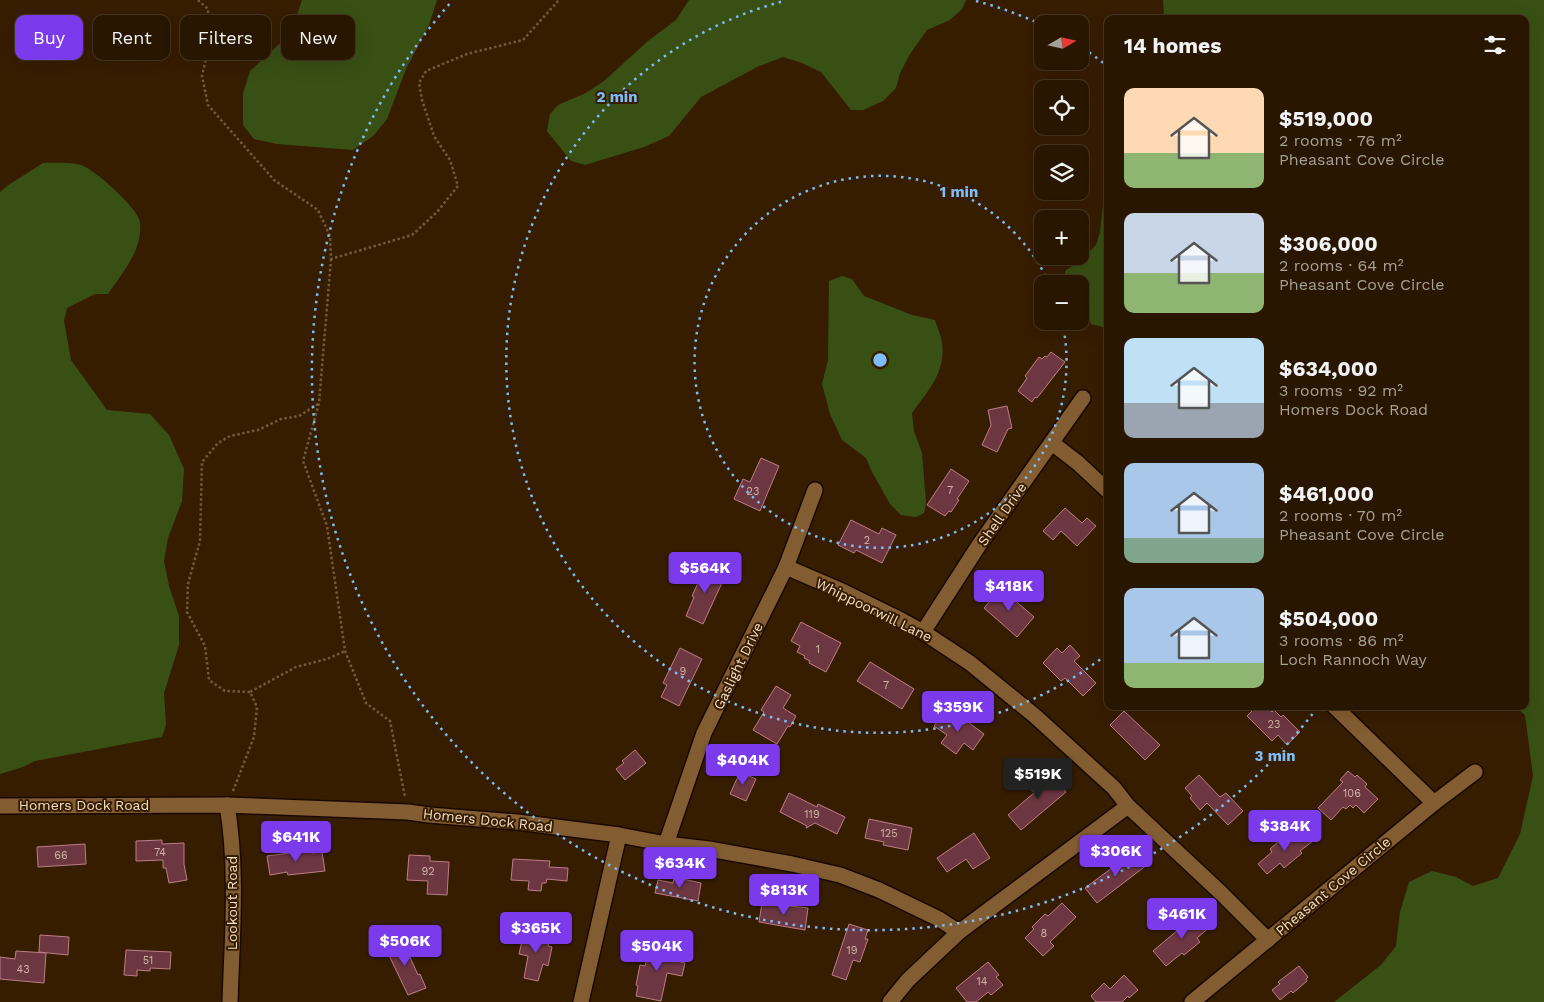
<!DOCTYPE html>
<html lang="en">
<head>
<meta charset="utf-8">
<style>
	:root { --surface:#291600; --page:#35230f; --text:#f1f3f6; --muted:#a59f99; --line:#453522; --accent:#7c3aed }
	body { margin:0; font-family:"Work Sans",sans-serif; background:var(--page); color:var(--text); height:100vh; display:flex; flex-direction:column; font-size:19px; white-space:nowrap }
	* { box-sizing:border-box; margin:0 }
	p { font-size:16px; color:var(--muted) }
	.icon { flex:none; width:28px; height:28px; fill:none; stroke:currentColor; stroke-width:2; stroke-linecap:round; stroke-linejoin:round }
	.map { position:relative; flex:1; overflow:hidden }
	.details { position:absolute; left:1104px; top:15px; width:425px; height:695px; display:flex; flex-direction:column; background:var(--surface); border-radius:10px; box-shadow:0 5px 20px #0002,0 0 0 1px var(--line) }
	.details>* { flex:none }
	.guide { position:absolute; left:15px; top:15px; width:475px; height:45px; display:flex; gap:10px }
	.needle { width:32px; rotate:81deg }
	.controls { position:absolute; left:1034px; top:15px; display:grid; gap:10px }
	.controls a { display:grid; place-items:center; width:55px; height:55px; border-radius:10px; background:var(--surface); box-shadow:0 5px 20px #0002,0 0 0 1px var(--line); font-size:25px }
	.price { position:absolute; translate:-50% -42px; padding:0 11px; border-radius:5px; background:var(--accent); color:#fff; font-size:16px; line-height:32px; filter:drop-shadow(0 1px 2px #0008) }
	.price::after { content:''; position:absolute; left:50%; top:30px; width:15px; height:11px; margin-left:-8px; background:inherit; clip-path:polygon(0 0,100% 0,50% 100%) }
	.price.current { background:#222; color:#fff }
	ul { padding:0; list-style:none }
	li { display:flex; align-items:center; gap:15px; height:125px; padding:0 20px }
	li span { display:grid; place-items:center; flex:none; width:140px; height:100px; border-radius:10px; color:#555 }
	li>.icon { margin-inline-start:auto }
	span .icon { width:60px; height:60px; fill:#fffc; stroke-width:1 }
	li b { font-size:21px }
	h2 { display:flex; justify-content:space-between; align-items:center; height:60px; padding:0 20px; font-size:21px }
	.chip { padding:0 18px; border-radius:10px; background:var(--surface); box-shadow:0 5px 20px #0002,0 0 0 1px var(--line); font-size:18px; line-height:45px }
	.chip.current { background:var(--accent); color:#fff }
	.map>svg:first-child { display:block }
	.green { fill:#395014 }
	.building { fill:#6d3742; stroke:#bb7e89 }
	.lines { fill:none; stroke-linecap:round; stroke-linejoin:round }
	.minor-casing { stroke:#1a0800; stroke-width:18 }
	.path { stroke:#725a3f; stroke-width:2.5; stroke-dasharray:2.5 2.5; stroke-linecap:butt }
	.minor { stroke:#835d32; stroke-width:15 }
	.ring { fill:none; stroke:#7ebdf9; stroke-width:2.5; stroke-dasharray:2.5 5 }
	.labels { text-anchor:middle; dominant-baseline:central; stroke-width:4; stroke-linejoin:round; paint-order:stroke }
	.number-label { font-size:11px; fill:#d2b4a6 }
	.street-label { font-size:14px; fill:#f3ddc7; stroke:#371d00 }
	.centre { fill:#7ebdf9; stroke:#371d00; stroke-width:2.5 }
	.ring-label { font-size:15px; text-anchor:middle; font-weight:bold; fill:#7ebdf9; stroke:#371d00; stroke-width:4; stroke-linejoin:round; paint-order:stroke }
</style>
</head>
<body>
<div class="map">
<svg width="1544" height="1002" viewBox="0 0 1544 1002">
	<rect width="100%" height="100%" fill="#371d00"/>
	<g class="green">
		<path d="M302 0H437L429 25 406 69 387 119 373 136 353 150 277 144 254 139 243 125V94L250 71 291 33Z"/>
		<path d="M689 0H966L962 9 950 20 927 30 910 54 900 73 896 88 883 101 863 110H851L821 72 802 63 783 57 759 66 701 97 669 136 644 147 585 165 571 161 547 131 550 114 558 105 586 93 604 81 648 41 676 20Z"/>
		<path d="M1163 0H1544V1002H1334L1381 965 1396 946 1400 912 1409 882 1432 871 1456 877 1473 886 1498 878 1520 834 1533 776 1525 715 1514 706H1525V19H1164Z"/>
		<path d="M43 163C55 163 69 162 81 165 94 169 139 209 140 222 143 250 122 273 108 294H95L67 308 64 321 71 360 107 410 150 414 169 435 184 469 182 501 168 538 164 561 169 586 179 616V645L164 693 166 725 162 737 35 761 23 767 0 774V192L7 186Z"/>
		<path d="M1107 185 1108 328H1107L1091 324 1086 304 1080 300V284H1066L1065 271 1082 259 1096 245 1100 232 1103 205Z"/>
		<path d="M842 276 852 279 864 296 912 315 935 320C937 327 941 335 942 343 946 372 928 391 912 413L914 431 922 453 926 503 924 513 916 517 901 515 890 504 872 472 866 458 842 440 830 414 822 384 828 360 829 281Z"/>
	</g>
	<g class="building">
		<path d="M1051 352 1065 362 1037 398 1035 397 1032 402 1018 391 1027 378 1025 376 1039 357 1042 359 1045 356 1047 357Z"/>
		<path d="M1007 406 1012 428 1008 429 997 452 982 445 991 425 988 410Z"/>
		<path d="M761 458 779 466 760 511 734 499 743 479 750 482Z"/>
		<path d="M951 469 969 481 957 499 959 500 951 512 949 511 945 516 927 505Z"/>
		<path d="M1065 508 1082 523 1087 518 1096 526 1077 546 1061 531 1053 540 1043 531Z"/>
		<path d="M851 520 879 534 882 528 896 535 882 563 856 550 854 553 838 545Z"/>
		<path d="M706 565 726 574 703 624 686 616 694 597 692 596Z"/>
		<path d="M1003 586 1014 595 1011 597 1034 617 1017 637 984 608Z"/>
		<path d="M801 622 841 643 826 672 809 663 810 661 804 658 805 656 797 652 800 646 791 641Z"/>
		<path d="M1070 645 1080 656 1074 661 1096 683 1083 696 1065 678 1061 681 1043 663 1057 648 1062 653Z"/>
		<path d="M680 648 702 659 679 706 661 697 667 685 663 683Z"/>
		<path d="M870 662 914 689 902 709 857 681Z"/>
		<path d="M776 686 791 695 783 708 796 716 790 727 788 726 777 744 753 730 764 712 761 710Z"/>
		<path d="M1257 706H1265L1272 712 1274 710 1281 717 1283 715 1300 732 1287 745 1278 735 1272 741 1247 716Z"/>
		<path d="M1124 711 1160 745 1145 760 1110 725Z"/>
		<path d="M944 712 957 722 961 717 984 734 973 750 964 743 956 754 941 743 947 735 934 726Z"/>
		<path d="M635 750 646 763 625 780 616 769 624 763 622 761Z"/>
		<path d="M1047 770 1066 792 1021 830 1008 815 1034 793 1028 786Z"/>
		<path d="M1348 771 1355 777 1357 775 1367 784 1365 787 1378 799 1364 813 1356 805 1353 808 1350 805 1346 809 1343 807 1331 820 1318 808 1343 782 1340 780Z"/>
		<path d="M740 772 756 779 746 801 730 794Z"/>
		<path d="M1199 775 1220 797 1226 793 1243 811 1228 825 1207 803 1200 810 1190 798 1192 796 1185 788Z"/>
		<path d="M789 793 817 807 818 804 845 817 837 834 815 823 806 828 807 826 780 812Z"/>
		<path d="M869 819 912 828 908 850 883 845 884 842 865 838Z"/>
		<path d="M1305 831 1313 841 1300 851 1302 853 1284 868 1280 863 1267 874 1258 864 1272 852 1270 849 1287 834 1293 841Z"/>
		<path d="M974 833 990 858 973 869 966 859 947 872 937 858Z"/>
		<path d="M162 840V844L184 843V864L187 880 169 883 166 868H163V860L136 861V841Z"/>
		<path d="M85 844 86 864 38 867 37 847Z"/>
		<path d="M312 850V853L322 852 325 871 288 875 287 872 270 875 267 856Z"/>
		<path d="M1136 850 1147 865 1097 903 1085 888Z"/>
		<path d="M409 855 430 856V861L449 862 447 895 427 894 428 881 407 880Z"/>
		<path d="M513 859 550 861 549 867 568 868 567 881 547 879 546 883H542L541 891 528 890 529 881 511 880Z"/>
		<path d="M674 877 701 883 698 901 655 893 658 880 673 883Z"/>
		<path d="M762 903 808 908 805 930 759 922Z"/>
		<path d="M1062 903 1076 917 1050 942 1054 946 1043 956 1025 938 1034 929 1032 927 1045 914 1048 916Z"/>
		<path d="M1198 913 1210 927 1197 938 1200 942 1184 955 1182 953 1166 966 1153 951Z"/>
		<path d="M849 924 868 930 865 939H868L860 962 853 960 846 980 832 975Z"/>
		<path d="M533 930 551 934 548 946 552 947 548 966 543 964 538 981 524 978 528 956 519 954 522 941 530 944Z"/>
		<path d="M40 935 69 937 68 955 39 952Z"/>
		<path d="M401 937 418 975 420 974 426 988 408 995 384 945Z"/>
		<path d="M652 941 670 945 667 959 685 963 682 976 667 973 661 1001 636 996 638 986 636 985 640 965 645 966Z"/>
		<path d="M126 950 171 952 170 969 150 968V971L137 970V976L124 975Z"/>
		<path d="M16 951 46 953 44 983 0 979V957L15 959Z"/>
		<path d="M988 962 999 975 996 977 1003 985 991 995 988 992 976 1002H967L956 988Z"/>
		<path d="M1299 966 1308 977 1306 979 1307 981 1293 993 1291 991 1280 1000 1272 990 1280 984 1278 982Z"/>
		<path d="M1124 975 1138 990 1129 998 1128 996 1122 1002H1096L1091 996 1104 983 1110 989Z"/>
	</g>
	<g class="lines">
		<g class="minor-casing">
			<g id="minor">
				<path d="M1052 443 1078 463 1108 491"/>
				<path d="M786 567 844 592 901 620 923 632 970 663 1035 716 1114 788 1128 806 1221 893 1268 940"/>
				<path d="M923 632 979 545 1083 398"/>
				<path d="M1334 706 1434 803"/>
				<path d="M227 805C238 870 232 937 230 1002"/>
				<path d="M0 806 227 805 408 812 429 815 517 822 619 835 666 844 709 849 792 864 840 875 879 890 939 919 959 932"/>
				<path d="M666 844 704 733 786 567 815 490"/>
				<path d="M581 1002 619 835"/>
				<path d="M890 1002 908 980 959 932 1128 806"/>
				<path d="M1192 1002 1434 803 1475 772"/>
			</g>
		</g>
		<g class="path">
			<path d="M198 0 208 9 209 46 202 76 208 105 274 180 318 210 330 236 331 259 412 235 437 212 458 186 450 160 434 136 422 100 419 83 426 71 467 54 523 40 559 0"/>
			<path d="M331 259 319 403 303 461 327 526 345 651 366 703 390 721 405 797"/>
			<path d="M250 692 225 691 209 680 205 646 187 612 188 584 200 541 202 462 218 443 230 436 258 430 281 419 299 416 318 404"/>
			<path d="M233 791 254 737 257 707 250 692 296 667 327 659 345 651"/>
		</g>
		<use href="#minor" class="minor"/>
	</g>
	<g class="ring">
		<path d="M1062 321A186 186 0 1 1 1049 283"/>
		<path d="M1106 655A372 372 0 1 1 784 1M976 1A372 372 0 0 1 1040 24M1083 48A372 372 0 0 1 1106 65"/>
		<path d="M1317 708A559 559 0 1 1 452 1"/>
	</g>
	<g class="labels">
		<g class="number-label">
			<text x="950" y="490">7</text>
			<text x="753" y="491">23</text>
			<text x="867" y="540">2</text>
			<text x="818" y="649">1</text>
			<text x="683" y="671">9</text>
			<text x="886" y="685">7</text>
			<text x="1274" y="724">23</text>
			<text x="1352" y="793">106</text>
			<text x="812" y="814">119</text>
			<text x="889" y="833">125</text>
			<text x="160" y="852">74</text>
			<text x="61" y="855">66</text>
			<text x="428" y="871">92</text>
			<text x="1044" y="933">8</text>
			<text x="852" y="950">19</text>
			<text x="148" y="960">51</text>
			<text x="23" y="969">43</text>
			<text x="982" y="981">14</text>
		</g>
		<g class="street-label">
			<text transform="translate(1002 514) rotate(-55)">Shell Drive</text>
			<text transform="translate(874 610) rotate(26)">Whippoorwill Lane</text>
			<text transform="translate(738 666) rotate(-64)">Gaslight Drive</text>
			<text x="84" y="805">Homers Dock Road</text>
			<text transform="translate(488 820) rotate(6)">Homers Dock Road</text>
			<text transform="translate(1333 886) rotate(-40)">Pheasant Cove Circle</text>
			<text transform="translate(232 903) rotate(-90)">Lookout Road</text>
		</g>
	</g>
	<circle cx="880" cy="360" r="8" class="centre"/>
	<g class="ring-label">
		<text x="617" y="102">2 min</text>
		<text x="959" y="197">1 min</text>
		<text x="1275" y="761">3 min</text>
	</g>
</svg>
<div class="controls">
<a><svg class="needle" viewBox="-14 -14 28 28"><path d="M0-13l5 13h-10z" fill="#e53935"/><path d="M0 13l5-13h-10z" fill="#a59f99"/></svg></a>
<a><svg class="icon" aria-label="locate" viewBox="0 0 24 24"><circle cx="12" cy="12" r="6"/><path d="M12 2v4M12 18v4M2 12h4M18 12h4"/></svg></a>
<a><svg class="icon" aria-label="layers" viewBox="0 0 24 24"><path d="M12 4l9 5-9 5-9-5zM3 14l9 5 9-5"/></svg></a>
<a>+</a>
<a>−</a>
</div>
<b class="price" style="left:705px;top:594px">$564K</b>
<b class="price" style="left:1009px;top:612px">$418K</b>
<b class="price" style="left:958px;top:733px">$359K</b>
<b class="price" style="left:743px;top:786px">$404K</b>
<b class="price current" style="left:1038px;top:800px">$519K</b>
<b class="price" style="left:1285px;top:852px">$384K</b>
<b class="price" style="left:296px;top:863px">$641K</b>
<b class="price" style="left:1116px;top:877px">$306K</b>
<b class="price" style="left:680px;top:889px">$634K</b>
<b class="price" style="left:784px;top:916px">$813K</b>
<b class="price" style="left:1182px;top:940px">$461K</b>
<b class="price" style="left:536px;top:954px">$365K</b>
<b class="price" style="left:405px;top:967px">$506K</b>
<b class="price" style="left:657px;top:972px">$504K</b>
<div class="guide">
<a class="chip current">Buy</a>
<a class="chip">Rent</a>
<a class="chip">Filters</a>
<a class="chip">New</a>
</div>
<section class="details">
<h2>14 homes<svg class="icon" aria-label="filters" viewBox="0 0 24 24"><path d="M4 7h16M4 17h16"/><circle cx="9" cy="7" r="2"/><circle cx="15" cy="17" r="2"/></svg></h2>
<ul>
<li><span style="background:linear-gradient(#ffd9b3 65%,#8fb573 0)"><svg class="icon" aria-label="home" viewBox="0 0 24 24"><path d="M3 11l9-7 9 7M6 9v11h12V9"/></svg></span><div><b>$519,000</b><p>2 rooms · 76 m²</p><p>Pheasant Cove Circle</p></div></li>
<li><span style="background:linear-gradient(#c9d6e8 60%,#8fb573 0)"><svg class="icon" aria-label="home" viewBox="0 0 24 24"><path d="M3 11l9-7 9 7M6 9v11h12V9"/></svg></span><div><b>$306,000</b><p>2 rooms · 64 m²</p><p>Pheasant Cove Circle</p></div></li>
<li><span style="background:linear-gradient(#bfe0f5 65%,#9aa5b1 0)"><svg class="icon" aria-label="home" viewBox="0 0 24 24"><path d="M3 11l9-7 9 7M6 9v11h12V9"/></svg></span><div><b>$634,000</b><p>3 rooms · 92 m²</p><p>Homers Dock Road</p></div></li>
<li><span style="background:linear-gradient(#a9c7e8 75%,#7fa58c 0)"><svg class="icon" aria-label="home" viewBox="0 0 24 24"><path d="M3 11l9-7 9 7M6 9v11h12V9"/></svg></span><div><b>$461,000</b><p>2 rooms · 70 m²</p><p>Pheasant Cove Circle</p></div></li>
<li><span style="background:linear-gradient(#a9c7e8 75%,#8fb573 0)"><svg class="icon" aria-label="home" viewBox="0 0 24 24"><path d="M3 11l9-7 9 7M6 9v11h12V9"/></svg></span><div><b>$504,000</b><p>3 rooms · 86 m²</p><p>Loch Rannoch Way</p></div></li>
</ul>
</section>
</div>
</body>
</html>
